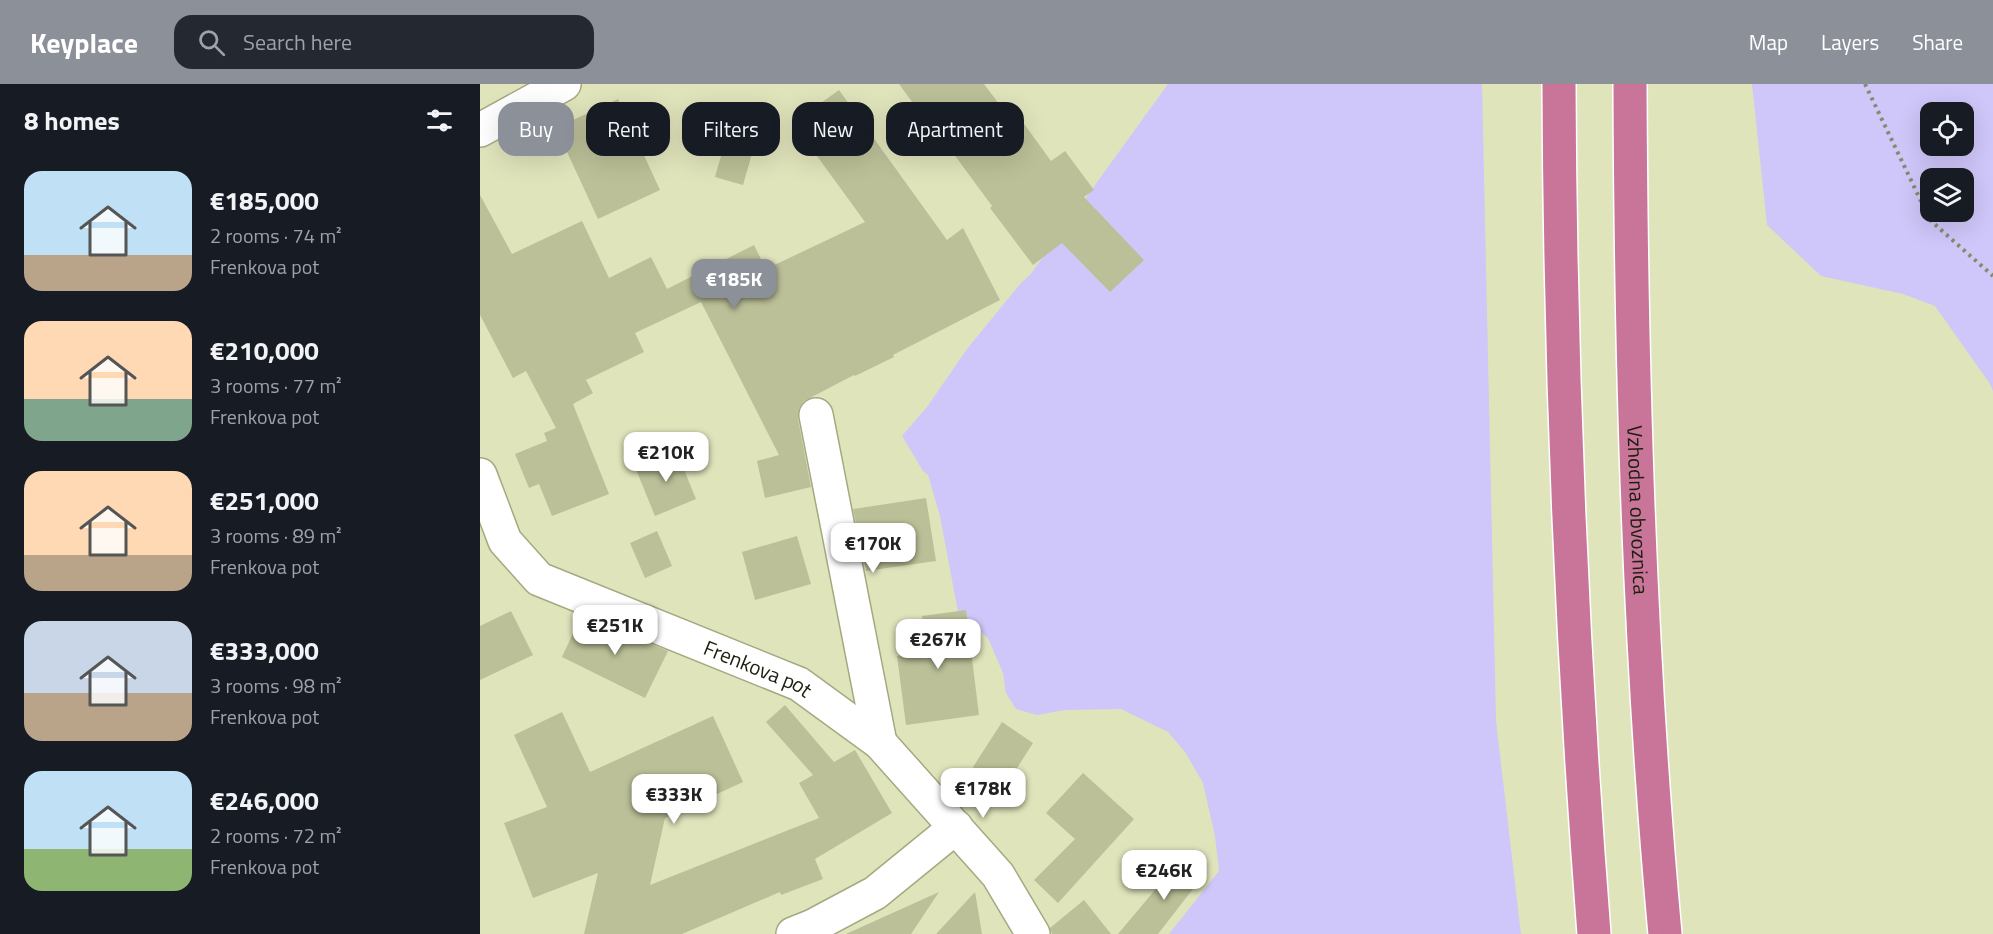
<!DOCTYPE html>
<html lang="en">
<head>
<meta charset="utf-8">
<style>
	:root { --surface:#171b24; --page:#242831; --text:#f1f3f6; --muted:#9ea1a6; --accent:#8c9099 }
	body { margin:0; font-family:"Titillium Web",sans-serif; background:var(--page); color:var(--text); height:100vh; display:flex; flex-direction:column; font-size:22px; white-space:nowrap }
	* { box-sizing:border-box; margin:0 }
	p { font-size:20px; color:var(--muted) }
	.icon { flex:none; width:33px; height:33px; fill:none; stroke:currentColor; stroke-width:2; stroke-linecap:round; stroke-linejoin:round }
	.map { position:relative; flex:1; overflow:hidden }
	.sheet { display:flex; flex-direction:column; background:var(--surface); width:480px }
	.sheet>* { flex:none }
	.top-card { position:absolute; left:18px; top:18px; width:570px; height:54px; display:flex; gap:12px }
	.controls { position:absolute; left:1440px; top:18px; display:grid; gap:12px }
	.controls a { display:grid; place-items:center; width:54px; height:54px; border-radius:12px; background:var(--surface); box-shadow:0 6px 24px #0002; font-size:30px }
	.price { position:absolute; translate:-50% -51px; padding:0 14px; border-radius:12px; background:#fff; color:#222; font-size:20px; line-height:39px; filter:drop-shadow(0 2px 3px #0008) }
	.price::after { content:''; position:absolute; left:50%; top:36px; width:18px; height:14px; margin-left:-9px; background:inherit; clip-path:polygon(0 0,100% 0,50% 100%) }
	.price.on { background:var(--accent); color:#fff }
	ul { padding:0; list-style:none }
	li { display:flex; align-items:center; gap:18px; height:150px; padding:0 24px }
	li span { display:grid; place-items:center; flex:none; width:168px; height:120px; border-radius:18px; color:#555 }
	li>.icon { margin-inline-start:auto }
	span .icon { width:72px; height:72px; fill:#fffc; stroke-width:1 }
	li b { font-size:26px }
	h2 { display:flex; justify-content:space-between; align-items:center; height:72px; padding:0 24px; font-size:26px }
	.pill { padding:0 21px; border-radius:18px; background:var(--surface); box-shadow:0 6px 24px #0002; font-size:21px; line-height:54px }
	.pill.on { background:var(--accent); color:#fff }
	header { display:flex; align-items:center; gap:36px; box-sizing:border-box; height:84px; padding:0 30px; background:var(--accent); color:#fff }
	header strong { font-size:28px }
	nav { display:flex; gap:33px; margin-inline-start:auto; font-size:21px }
	.search { width:420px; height:54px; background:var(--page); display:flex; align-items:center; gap:15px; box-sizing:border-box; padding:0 21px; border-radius:18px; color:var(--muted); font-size:22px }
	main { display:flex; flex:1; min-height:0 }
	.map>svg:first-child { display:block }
	.green { fill:#cfc6f9; fill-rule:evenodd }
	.building { fill:#bbc098 }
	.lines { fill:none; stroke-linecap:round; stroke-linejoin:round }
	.street-casing { stroke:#a4a981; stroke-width:36 }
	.secondary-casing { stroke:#a4a981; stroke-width:36 }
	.highway-casing { stroke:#fff; stroke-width:36 }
	.path { stroke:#888a6d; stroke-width:4; stroke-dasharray:3 4.5; stroke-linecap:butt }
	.street { stroke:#fff; stroke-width:33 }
	.secondary { stroke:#fff; stroke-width:33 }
	.highway { stroke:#c97599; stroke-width:33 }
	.labels { text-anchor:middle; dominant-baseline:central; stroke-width:4.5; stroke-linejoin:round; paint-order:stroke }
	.street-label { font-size:21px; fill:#1e1f10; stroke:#fff }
</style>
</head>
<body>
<header>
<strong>Keyplace</strong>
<div class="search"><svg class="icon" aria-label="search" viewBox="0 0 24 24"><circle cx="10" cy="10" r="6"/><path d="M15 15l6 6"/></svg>Search here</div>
<nav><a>Map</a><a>Layers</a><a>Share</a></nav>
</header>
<main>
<section class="sheet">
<h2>8 homes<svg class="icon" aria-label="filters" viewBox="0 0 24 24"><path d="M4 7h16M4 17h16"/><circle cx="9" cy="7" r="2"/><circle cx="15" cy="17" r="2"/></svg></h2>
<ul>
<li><span style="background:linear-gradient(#bfe0f5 70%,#b9a48a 0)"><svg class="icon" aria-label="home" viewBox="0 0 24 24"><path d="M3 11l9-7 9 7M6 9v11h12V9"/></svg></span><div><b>€185,000</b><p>2 rooms · 74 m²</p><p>Frenkova pot</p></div></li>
<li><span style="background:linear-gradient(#ffd9b3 65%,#7fa58c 0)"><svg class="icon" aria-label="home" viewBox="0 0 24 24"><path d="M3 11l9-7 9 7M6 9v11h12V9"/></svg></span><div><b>€210,000</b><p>3 rooms · 77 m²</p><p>Frenkova pot</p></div></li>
<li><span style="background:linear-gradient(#ffd9b3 70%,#b9a48a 0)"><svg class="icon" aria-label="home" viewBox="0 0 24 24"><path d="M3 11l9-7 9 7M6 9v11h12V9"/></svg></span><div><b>€251,000</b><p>3 rooms · 89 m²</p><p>Frenkova pot</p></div></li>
<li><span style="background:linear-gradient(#c9d6e8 60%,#b9a48a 0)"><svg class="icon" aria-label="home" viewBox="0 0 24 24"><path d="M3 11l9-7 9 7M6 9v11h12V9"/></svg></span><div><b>€333,000</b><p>3 rooms · 98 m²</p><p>Frenkova pot</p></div></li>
<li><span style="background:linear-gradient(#bfe0f5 65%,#8fb573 0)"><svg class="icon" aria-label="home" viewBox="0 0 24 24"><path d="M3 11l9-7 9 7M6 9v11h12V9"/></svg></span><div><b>€246,000</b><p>2 rooms · 72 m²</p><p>Frenkova pot</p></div></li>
</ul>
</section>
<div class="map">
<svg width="1513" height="850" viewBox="0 0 1513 850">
	<rect width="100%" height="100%" fill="#e0e4bb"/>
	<g class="green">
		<path d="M688 0H1002L1016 637 1041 850H689L739 787 735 752 723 699 705 668 688 648 641 625 585 626 557 631 536 625 526 609 523 589 508 554 478 528 460 432 448 391 443 387 422 352 447 323 487 265 540 200 550 191Z"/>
		<path d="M1272 0H1513V307L1510 300 1455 222 1423 210 1341 192 1287 141ZM1450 28H1484V62H1450ZM1450 94H1484V128H1450Z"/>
	</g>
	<g class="building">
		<path d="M419 0H504L535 41 542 37 571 77 585 67 614 106 604 113 664 176 630 208 582 159 553 181 510 124 512 122 448 35 446 37Z"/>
		<path d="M359 6 467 156 483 144 520 216 413 271 414 273 375 292 374 291 324 317 319 324 318 335 331 403 285 414 277 377 299 371 221 218 155 249 164 268 106 296 113 309 93 320 129 410 72 432 59 400 49 404 35 370 67 357 64 349 76 344 46 287 33 294 0 231V111L32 170 102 137 129 194 171 173 187 205 274 161 286 185 385 138 313 39Z"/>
		<path d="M138 15 180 106 118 135 76 44Z"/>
		<path d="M245 58 273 66 263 101 235 93Z"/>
		<path d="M196 366 216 415 175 432 155 383Z"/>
		<path d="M446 414 456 477 386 487 373 425Z"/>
		<path d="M177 447 192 482 165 494 150 459Z"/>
		<path d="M317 452 331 500 275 516 262 468Z"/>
		<path d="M486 526 499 631 426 641 417 572 430 570 426 543 443 540 442 532Z"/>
		<path d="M31 527 53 571 0 596V542Z"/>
		<path d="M101 532 188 567 165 614 82 573Z"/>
		<path d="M305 621 354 678 375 666 412 729 335 775 343 795 301 811 300 808 202 850H104L118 789 53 814 24 739 67 723 34 651 82 628 110 688 233 632 263 698 185 734 170 801 339 734 319 699 333 691 286 638Z"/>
		<path d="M522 638 553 659 525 703 493 683Z"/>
		<path d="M603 689 654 735 578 819 554 796 595 755 566 729Z"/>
		<path d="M701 775 723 792 678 850H638Z"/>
		<path d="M459 808 431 850H366Z"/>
		<path d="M495 808 502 850H456Z"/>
		<path d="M604 816 631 850H572L570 844Z"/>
	</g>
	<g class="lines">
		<g class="street-casing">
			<g id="street">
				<path d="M336 331 400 659"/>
				<path id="s1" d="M0 391 25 457 59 495 319 600 400 659 518 791 553 850"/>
				<path d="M313 850 333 842 395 809 476 743"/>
			</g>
		</g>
		<g class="secondary-casing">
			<path id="secondary" d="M0 46 84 0"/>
		</g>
		<g class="highway-casing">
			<g id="highway">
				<path d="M1079 0C1080 284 1092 567 1114 850"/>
				<path id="s2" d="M1150 0C1151 284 1159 568 1185 850"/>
			</g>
		</g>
		<path class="path" d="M1385 0 1450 136 1513 192"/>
		<use href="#street" class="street"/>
		<use href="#secondary" class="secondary"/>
		<use href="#highway" class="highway"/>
	</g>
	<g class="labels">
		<g class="street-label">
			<text stroke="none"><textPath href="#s2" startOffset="426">Vzhodna obvoznica</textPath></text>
			<text stroke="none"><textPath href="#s1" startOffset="358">Frenkova pot</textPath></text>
		</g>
	</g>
</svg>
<div class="controls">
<a><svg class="icon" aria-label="locate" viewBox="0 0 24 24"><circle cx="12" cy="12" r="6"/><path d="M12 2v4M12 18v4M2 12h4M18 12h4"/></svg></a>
<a><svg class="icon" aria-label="layers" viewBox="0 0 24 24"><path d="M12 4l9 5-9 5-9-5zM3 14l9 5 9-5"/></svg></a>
</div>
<b class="price on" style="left:254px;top:226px">€185K</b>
<b class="price" style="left:186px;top:399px">€210K</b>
<b class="price" style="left:393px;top:490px">€170K</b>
<b class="price" style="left:135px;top:572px">€251K</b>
<b class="price" style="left:458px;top:586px">€267K</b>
<b class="price" style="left:503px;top:735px">€178K</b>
<b class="price" style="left:194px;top:741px">€333K</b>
<b class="price" style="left:684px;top:817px">€246K</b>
<div class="top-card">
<a class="pill on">Buy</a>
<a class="pill">Rent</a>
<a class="pill">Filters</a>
<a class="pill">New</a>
<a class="pill">Apartment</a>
</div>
</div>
</main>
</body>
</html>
